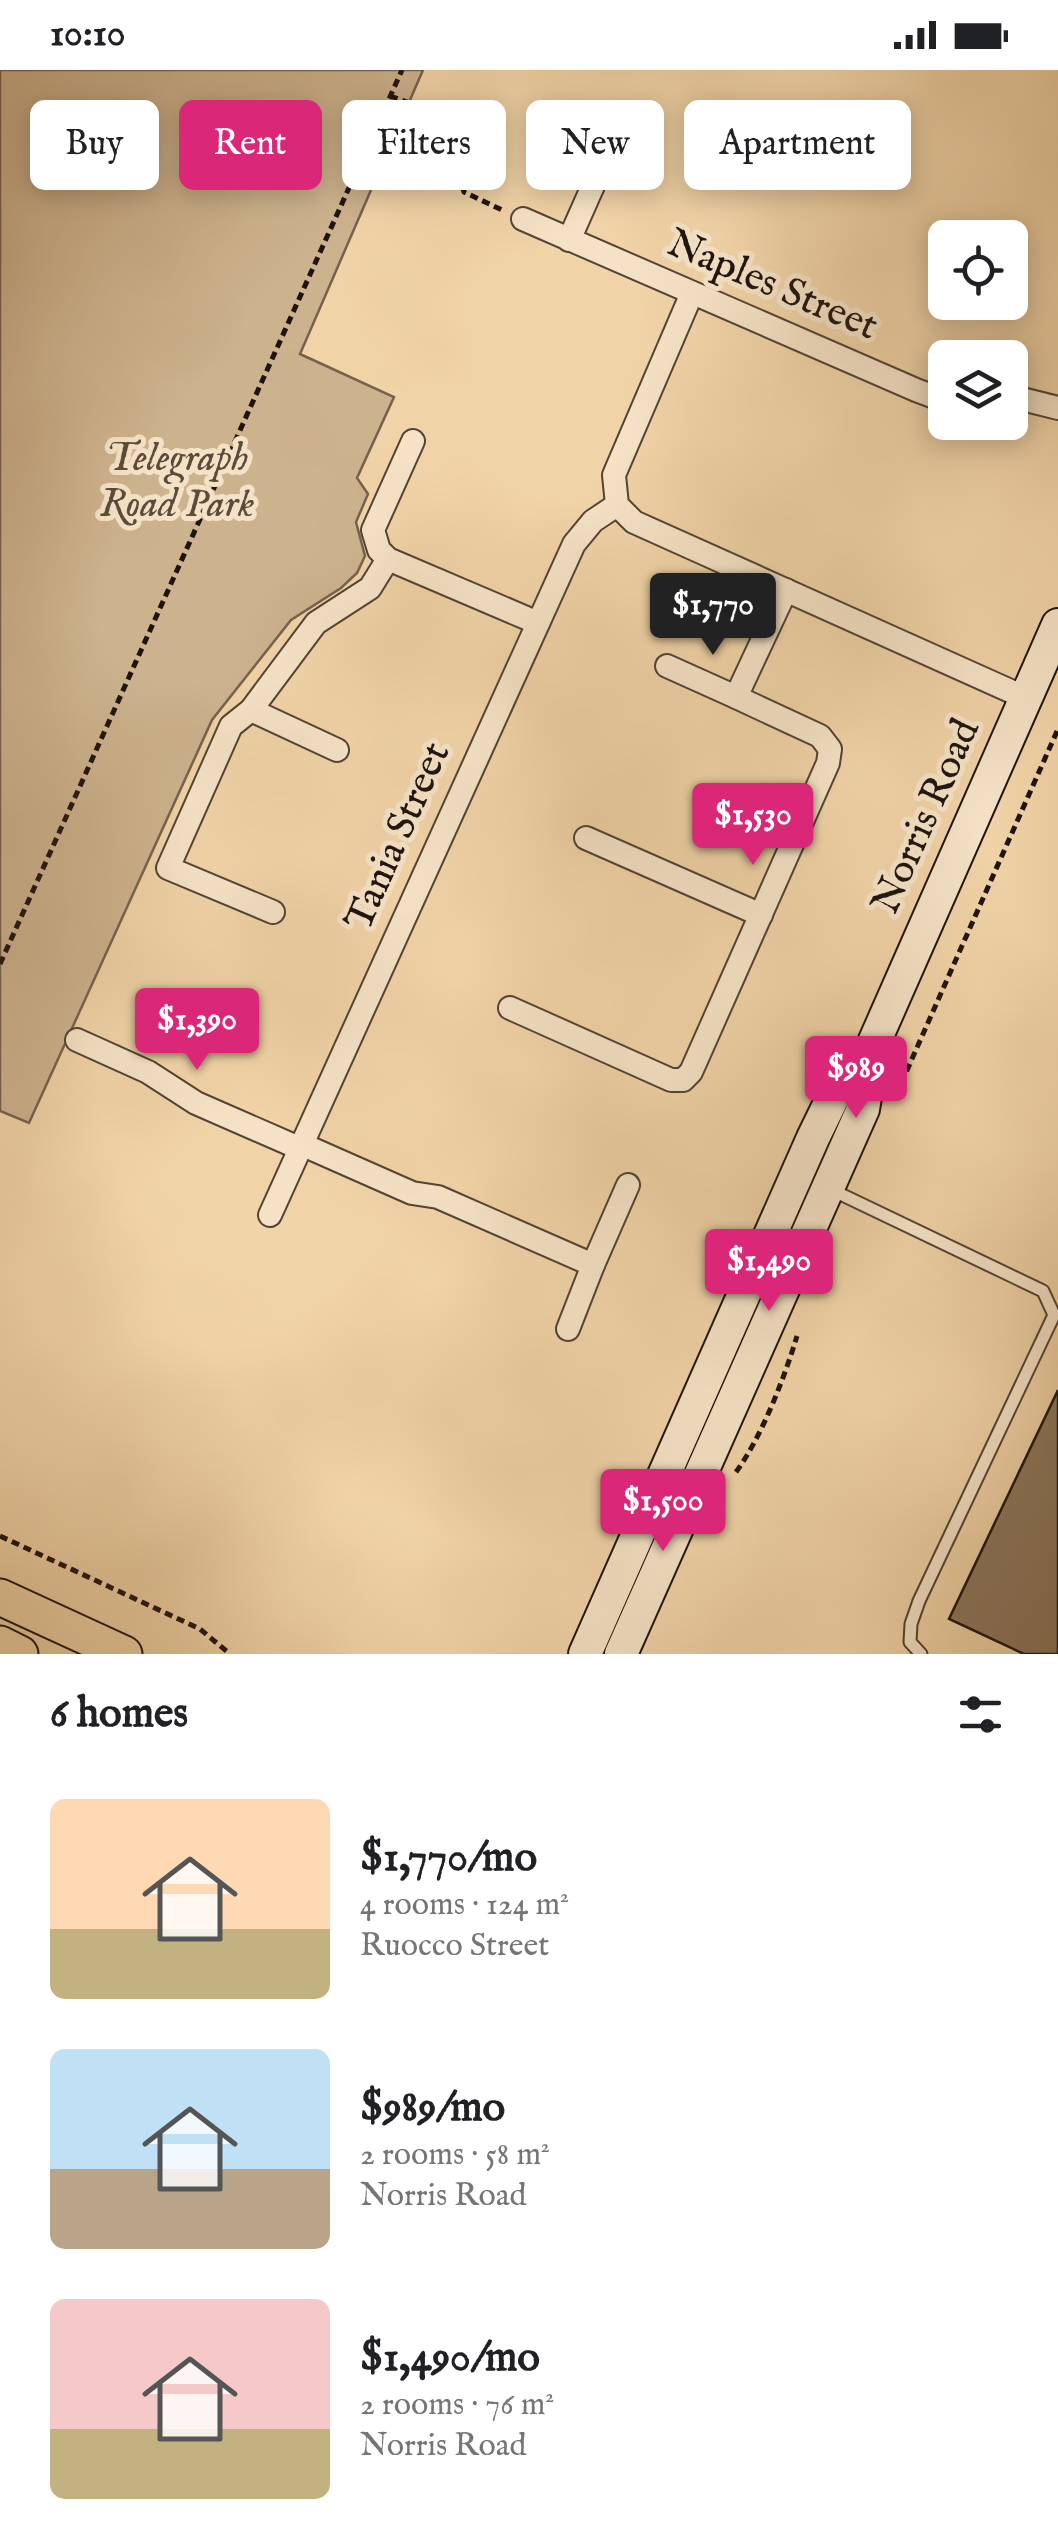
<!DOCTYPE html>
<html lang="en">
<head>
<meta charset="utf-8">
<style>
	:root { --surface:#fff; --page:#f6f6f6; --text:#202124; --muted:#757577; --accent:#db2777 }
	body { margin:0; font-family:"IM FELL English",serif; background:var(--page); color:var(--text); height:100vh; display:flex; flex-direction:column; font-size:38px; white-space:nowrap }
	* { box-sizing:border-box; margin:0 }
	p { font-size:32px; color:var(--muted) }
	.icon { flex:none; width:55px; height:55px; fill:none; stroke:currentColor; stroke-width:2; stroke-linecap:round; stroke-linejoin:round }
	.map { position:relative; height:1584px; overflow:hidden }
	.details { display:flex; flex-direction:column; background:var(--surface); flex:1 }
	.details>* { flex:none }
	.banner { position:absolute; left:30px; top:30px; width:1000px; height:90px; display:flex; gap:20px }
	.buttons { position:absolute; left:928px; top:150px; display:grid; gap:20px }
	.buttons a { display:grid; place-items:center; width:100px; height:100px; border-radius:15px; background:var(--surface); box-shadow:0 5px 25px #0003; font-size:50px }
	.price { position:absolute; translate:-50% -85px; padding:0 22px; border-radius:10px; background:var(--accent); color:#fff; font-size:32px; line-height:65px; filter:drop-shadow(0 2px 5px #0008) }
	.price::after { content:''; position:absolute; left:50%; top:60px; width:30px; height:22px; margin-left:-15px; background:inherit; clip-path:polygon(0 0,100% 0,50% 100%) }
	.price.active { background:#222; color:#fff }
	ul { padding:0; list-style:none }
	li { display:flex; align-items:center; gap:30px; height:250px; padding:0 50px }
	li span { display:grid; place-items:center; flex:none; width:280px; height:200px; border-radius:15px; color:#555 }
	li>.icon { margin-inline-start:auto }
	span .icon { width:120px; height:120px; fill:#fffc; stroke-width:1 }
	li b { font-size:42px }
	h2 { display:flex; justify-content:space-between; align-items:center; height:120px; padding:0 50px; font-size:42px }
	.pill { padding:0 35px; border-radius:15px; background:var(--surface); box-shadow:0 5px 25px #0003; font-size:35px; line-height:90px }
	.pill.active { background:var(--accent); color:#fff }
	.status { display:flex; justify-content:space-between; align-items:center; height:70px; padding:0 50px; background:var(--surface); direction:ltr }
	.status svg { height:28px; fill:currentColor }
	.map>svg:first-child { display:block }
	.green { fill:#ccb28d; stroke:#75624e; stroke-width:2.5 }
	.building { fill:#8b775e; stroke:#1e130e; stroke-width:2.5 }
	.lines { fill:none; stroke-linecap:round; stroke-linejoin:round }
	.lane-casing { stroke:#524334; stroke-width:15 }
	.street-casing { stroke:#524334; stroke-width:26 }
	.secondary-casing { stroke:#1e130e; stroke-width:36 }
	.primary-casing { stroke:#1e130e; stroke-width:39 }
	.path { stroke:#1e130e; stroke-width:5; stroke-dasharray:8 5; stroke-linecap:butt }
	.lane { stroke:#f5e2c6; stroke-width:11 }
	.street { stroke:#f5e2c6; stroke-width:22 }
	.secondary { stroke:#f5e2c6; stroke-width:32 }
	.primary { stroke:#f0d3a7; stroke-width:35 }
	.labels { text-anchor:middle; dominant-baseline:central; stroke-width:10; stroke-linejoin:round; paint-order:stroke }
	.street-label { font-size:40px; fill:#1e130e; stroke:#f5e2c6 }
	.park-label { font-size:40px; font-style:italic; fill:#5b4b3a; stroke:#f5e2c6 }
</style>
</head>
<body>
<div class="status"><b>10:10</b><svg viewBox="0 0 49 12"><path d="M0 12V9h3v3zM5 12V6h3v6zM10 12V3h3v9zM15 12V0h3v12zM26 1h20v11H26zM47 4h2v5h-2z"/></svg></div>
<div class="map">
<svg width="1058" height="1584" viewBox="0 0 1058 1584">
	<rect width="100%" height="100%" fill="#f0d3a7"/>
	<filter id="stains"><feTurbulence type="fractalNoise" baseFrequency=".002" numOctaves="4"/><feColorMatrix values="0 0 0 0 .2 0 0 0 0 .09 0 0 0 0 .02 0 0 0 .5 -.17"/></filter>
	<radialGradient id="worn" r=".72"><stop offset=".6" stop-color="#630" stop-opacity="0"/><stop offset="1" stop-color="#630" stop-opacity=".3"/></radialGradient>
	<path class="green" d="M0 0H423L300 284 394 327 357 408 368 424 356 452 365 486 357 503 341 518 291 550 212 650 29 1053 0 1041Z"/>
	<path class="building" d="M1058 1320V1584H1024L949 1549Z"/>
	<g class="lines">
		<g class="lane-casing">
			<path id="lane" d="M832 1120 1043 1221 1054 1245 919 1531 911 1554 910 1572 921 1584"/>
		</g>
		<g class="street-casing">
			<g id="street">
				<path d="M523 149 916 320 940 329 945 328"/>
				<path d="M569 170 596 109"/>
				<path d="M692 223 614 405 617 435 634 452 1026 628"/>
				<path d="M1010 326 1058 338"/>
				<path d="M413 371 373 460 379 480 388 489 538 553"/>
				<path d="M667 596 736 627"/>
				<path d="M251 640 337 680"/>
				<path d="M586 768 761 845"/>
				<path d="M273 842 168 798 231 656 251 640 316 553 370 518 388 489"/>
				<path d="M510 938 671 1010H683L691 1002 828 693 830 679 820 666 736 627 786 520"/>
				<path d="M77 970 148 1002 196 1033 299 1078"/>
				<path d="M301 1074 412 1123 438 1127 593 1195 628 1115"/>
				<path d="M270 1145 574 474 593 451 617 435"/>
				<path d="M568 1259 593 1195"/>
			</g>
		</g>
		<g class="secondary-casing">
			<g id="secondary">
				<path d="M585 1584 813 1068 833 1027 873 975 1058 555"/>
				<path d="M621 1584 863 1039 873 979"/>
			</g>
		</g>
		<g class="primary-casing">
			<g id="primary">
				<path d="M0 1527 124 1584"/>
				<path d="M0 1574 20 1584"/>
			</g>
		</g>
		<g class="path">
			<path d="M390 26 429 40 450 55 454 86 464 122 502 140"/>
			<path d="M0 894 402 0"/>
			<path d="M896 1025 1058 659"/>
			<path d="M736 1402C762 1366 784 1309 797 1266"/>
			<path d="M0 1466 200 1559 230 1584"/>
		</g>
		<use href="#lane" class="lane"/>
		<use href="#street" class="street"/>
		<use href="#secondary" class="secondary"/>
		<use href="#primary" class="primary"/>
	</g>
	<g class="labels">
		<g class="street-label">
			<text transform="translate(772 216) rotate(23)">Naples Street</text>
			<text transform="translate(927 747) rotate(-66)">Norris Road</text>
			<text transform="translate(399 767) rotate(-66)">Tania Street</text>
		</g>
		<g class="park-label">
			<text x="177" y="389">Telegraph<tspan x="177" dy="46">Road Park</tspan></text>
		</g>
	</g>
	<rect width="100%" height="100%" filter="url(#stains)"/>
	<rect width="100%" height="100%" fill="url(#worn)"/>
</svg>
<div class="buttons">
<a><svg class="icon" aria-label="locate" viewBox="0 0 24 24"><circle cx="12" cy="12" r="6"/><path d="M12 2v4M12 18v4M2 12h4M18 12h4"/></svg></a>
<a><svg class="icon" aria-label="layers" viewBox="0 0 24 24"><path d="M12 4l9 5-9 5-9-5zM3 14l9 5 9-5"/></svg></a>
</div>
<b class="price active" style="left:713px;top:588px">$1,770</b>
<b class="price" style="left:753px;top:798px">$1,530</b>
<b class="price" style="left:197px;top:1003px">$1,390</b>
<b class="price" style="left:856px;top:1051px">$989</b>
<b class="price" style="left:769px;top:1244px">$1,490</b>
<b class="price" style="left:663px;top:1484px">$1,500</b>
<div class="banner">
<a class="pill">Buy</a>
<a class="pill active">Rent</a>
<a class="pill">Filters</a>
<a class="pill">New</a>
<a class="pill">Apartment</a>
</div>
</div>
<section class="details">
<h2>6 homes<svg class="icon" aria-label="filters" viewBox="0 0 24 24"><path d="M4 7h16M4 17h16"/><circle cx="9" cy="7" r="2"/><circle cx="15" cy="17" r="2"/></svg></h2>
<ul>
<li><span style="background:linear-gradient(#ffd9b3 65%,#c2b280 0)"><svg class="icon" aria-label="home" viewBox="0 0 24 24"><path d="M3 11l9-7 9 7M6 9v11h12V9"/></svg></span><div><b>$1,770/mo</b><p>4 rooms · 124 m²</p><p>Ruocco Street</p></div></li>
<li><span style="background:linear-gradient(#bfe0f5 60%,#b9a48a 0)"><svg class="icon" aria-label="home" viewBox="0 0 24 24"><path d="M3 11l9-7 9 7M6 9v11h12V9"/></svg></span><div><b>$989/mo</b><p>2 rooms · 58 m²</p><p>Norris Road</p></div></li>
<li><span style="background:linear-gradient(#f6c9c9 65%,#c2b280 0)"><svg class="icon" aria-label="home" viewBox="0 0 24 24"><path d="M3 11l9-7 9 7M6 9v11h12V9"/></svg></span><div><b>$1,490/mo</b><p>2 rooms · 76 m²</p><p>Norris Road</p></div></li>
</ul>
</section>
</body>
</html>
